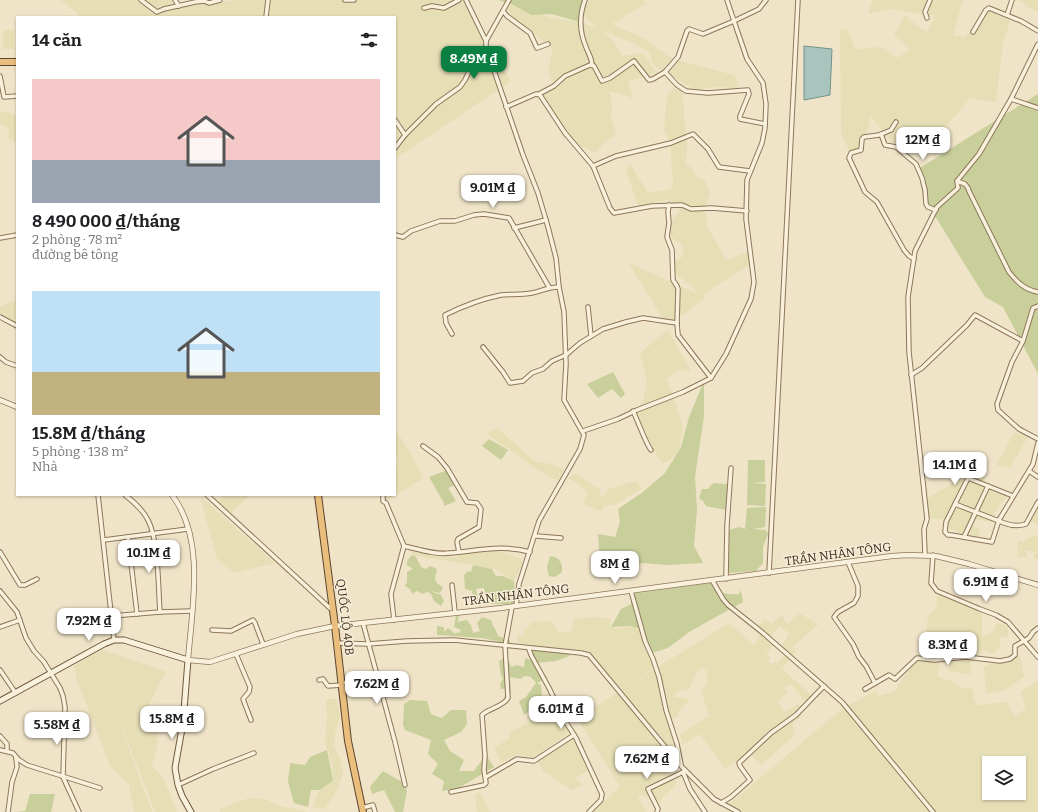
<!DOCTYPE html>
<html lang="vi">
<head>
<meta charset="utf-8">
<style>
	:root { --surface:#fff; --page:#f2f2f2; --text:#202124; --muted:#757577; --accent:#0b8043 }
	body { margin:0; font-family:Bitter,serif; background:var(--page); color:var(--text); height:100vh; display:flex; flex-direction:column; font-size:15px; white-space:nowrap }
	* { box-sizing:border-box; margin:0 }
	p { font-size:13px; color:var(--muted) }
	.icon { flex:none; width:22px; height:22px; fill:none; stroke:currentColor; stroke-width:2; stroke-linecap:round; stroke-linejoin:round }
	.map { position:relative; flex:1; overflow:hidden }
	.panel { position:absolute; left:16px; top:16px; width:380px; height:480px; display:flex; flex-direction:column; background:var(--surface); border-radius:0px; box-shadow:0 1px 3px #0004 }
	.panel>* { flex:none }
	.buttons { position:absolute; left:982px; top:756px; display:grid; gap:8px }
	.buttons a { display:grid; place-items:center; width:44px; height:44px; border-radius:0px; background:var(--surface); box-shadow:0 1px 3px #0004; font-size:20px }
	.price { position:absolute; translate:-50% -34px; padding:0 9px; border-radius:8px; background:#fff; color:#222; font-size:13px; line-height:26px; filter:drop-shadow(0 1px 2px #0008) }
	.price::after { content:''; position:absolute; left:50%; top:24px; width:12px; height:9px; margin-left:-6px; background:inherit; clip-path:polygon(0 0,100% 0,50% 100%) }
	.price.current { background:var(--accent); color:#fff }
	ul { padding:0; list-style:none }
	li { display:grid; align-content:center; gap:8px; height:212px; padding:0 16px }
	li span { display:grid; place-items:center; height:124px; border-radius:0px; color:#555 }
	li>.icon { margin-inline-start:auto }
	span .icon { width:72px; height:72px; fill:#fffc; stroke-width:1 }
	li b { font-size:17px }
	h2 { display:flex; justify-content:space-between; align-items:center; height:48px; padding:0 16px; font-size:17px }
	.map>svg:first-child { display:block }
	.farmland { fill:#e6deb5; fill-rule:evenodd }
	.green { fill:#c9cf9b }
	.water { fill:#a9c4bc; stroke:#6f938a }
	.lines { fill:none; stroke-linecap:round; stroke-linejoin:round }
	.minor-casing { stroke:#8d765c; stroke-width:5.5 }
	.tertiary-casing { stroke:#8d765c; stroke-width:6 }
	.secondary-casing { stroke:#6f573f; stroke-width:7 }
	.trunk-casing { stroke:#5b4430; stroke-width:8 }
	.minor { stroke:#faf1dc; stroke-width:3.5 }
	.tertiary { stroke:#faf1dc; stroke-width:4.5 }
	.secondary { stroke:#faf1dc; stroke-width:5 }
	.trunk { stroke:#eabe7c; stroke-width:6 }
	.labels { text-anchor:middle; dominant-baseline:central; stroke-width:3; stroke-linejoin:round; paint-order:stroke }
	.street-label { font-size:12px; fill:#3d2e20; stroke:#f7eed8 }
</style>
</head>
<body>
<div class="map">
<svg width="1038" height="812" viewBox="0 0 1038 812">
	<rect width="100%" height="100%" fill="#f0e4c8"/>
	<g class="farmland">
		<path d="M61 0H138L153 12H156L139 0H173L169 8 193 4 240 0H463L511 81 395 159V17H81Z"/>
		<path d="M589 0H644L645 4 612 24 643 38 673 59 734 75 740 88 717 87 695 90 652 64 650 53 633 43 604 31 615 44 622 56 643 53 656 72 645 77 628 81 633 98 609 91 612 102 611 117 616 135 605 142 595 153 564 137 542 95 553 88 548 70 553 49 509 13 507 4 552 18 583 23 599 29 582 14Z"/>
		<path d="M872 0H931L935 2 936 0H963L953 35 965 37 990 9 1012 17 1003 42 996 102 970 98 944 129 926 133 915 150 901 155 871 116 865 141 852 157 841 132 840 30 848 29 855 49 882 47 896 58 911 50 894 35 905 15 916 25 927 32 935 16 891 9 868 14Z"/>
		<path d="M1018 0H1038V12L1028 7 1021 1Z"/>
		<rect x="3" y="30" width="11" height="19"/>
		<path d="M674 88 682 90 687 145 686 165 692 168 698 179H704L710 192 705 210 708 228 726 260 749 251 752 263 702 295 706 297 667 326 629 263 696 293 695 289 676 274 672 263 682 257 683 245 669 236 670 224 680 210 667 200 638 206 626 170 630 164 648 193 671 189 673 183 670 145 664 129 667 95Z"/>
		<path d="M0 112H7L17 116V143L7 137 10 130 0 124Z"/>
		<path d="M17 301V323L16 324 0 315V307L9 302Z"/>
		<path d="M668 330 691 371 677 370 667 379 683 426 679 450 669 461 662 463 649 441 637 411 644 398 647 381 640 353Z"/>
		<path d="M497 428 536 462 546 463 564 469 558 481 538 470 512 451 496 441 487 433Z"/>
		<path d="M395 429 410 452 424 478 385 501 387 495H395V471L398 461 395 458Z"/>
		<path d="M1014 433 1029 435 1010 468 996 465Z"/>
		<path d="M988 462 983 483 1009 494 994 513 996 520 995 523 974 519 971 525 980 529 978 539 956 537 957 530 948 529V520L929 518 928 498Z"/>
		<path d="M576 473 600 490V496L606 495 608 489 632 482H636L642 488 617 504 604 506 601 511 583 504 587 493 580 485 568 478Z"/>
		<path d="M224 495H250L231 513 216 504Z"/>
		<path d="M200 496 275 563 234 573 217 559Z"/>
		<path d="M1038 507V525L1030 521Z"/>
		<path d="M1038 535V559L1033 557 1036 552 1025 550 1027 557H1017L1018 541 1024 542 1028 538Z"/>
		<path d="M483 546 521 559 523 563 514 581 495 569 412 555V548L457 558 463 549Z"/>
		<path d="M938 593 982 613V637L993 632 997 623 1003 624 1008 627V636L999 638 1001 645 995 653H989L983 649 970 662 971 675 948 671 950 660H941L937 677 949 680 960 687 973 689 974 700 977 705 1007 702 1015 717 1026 708 1021 692 1038 680V812H727V806L843 708 876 691 878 696 894 692 932 636 926 634 928 616 936 608ZM989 763H1019V793H989Z"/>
		<path d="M800 613 818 625 792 647 797 650 782 669 814 698 806 703 792 685 784 688 787 693 778 702 785 712 799 703 802 716 792 724 795 735 761 765 749 753 725 769 700 734 682 745 680 734 709 716 701 691 707 683V671L702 667 696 673 689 689 676 692 674 697 687 698 690 700 679 710 678 717 668 720 675 752 664 749 650 755 653 767 666 768 670 776 677 782 674 787 662 798 660 803 650 796 639 795 638 798 647 812H593L620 786 577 718 622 690 589 655 518 643 517 635 523 636 524 629 528 628 531 622 551 621 559 633 572 631 574 619 592 617 610 618 611 627 618 629 630 626 641 629 640 635 645 649 656 666 632 683 729 623 754 645 763 631 758 626 765 619 771 624 782 615 787 624ZM779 626 789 633 782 646 787 652 778 663 781 667 774 661 773 666 768 661 771 658 766 654 775 644 768 639Z"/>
		<path d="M100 649 167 672 159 683 146 713 158 735 157 746 152 766 164 779 177 812H155L112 701 152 812H134L129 784 111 768 76 678 74 666 94 653 96 655Z"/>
		<path d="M1020 655 1024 677 1008 688 996 693H986L984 667 993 662H1010Z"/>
		<path d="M326 699H336L340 715 335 734 334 747 341 760 343 773 338 788 325 809 312 807 321 787 333 780 332 765 325 743 327 720Z"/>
		<path d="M557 707 571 732 532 758 518 754 501 762 494 748 510 738 509 733Z"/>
		<path d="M572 735 588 771 575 778 583 785 572 790 543 771 535 758Z"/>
		<path d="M479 792 483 796 486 806 491 812H477L475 795Z"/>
		<path d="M249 798 265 799 280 806 308 812H220V809Z"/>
	</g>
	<g class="green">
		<path d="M498 0H583V23L552 14 532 15 511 4Z"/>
		<path d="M1038 94V374L1003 307 985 297 925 200 921 185 920 175 915 171Z"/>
		<path d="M613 372 625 394 621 398 612 389 598 398 587 384Z"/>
		<path d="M704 381V416L695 477 697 510 694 546 703 563 669 565 614 561H600L598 534 615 537 620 522 618 509 643 492 665 473 681 447 689 417Z"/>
		<path d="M489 439 508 450 501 460 482 446Z"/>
		<path d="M748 460H765V482L752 483 766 484 765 506 747 505Z"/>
		<path d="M450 469 457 484 448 488 456 501 444 506V503L429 477Z"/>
		<path d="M714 483 728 484 726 510 706 506 703 501 699 498 702 489H708L711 485Z"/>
		<path d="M766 507 765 527 753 529 766 530 768 534 763 547V563L756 571 729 573 726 548 729 537V530L739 527 745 529 747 508Z"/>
		<path d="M412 555 416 557 421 567 426 569 430 566 437 569C435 579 433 582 443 587L440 593 430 591 441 595 444 601 441 606 434 601 431 594 428 592 422 594 417 591 412 594 410 589 405 586 407 582V572L413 569 407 565V561Z"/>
		<path d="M550 556C560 557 563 564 562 572L555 577 549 576 547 567Z"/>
		<path d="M473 565 492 569 496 576H503L514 581 515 604H487L484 588 476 589 479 602H473L472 591 465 589 464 575 468 571 471 572Z"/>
		<path d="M716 582 719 593C726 593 732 595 739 594L741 590 743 602 689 632 668 648 652 653 641 638V629L630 626 611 627 621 609 631 604V594Z"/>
		<path d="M459 614 458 622 467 620 471 625 473 633 480 631 477 623 482 617 491 620C493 628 496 628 498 636L510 640V644L482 638 437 635V626L444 627V632L448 628 456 634 457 632 460 633 461 630 454 627 456 615Z"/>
		<path d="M528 647 555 648 567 651 570 656 556 661 536 663Z"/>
		<path d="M505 657 512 667 516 665 524 667 525 658 532 660 547 677 542 681 537 683 541 685 542 696 540 705 528 710V712L524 715 519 701 526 697 536 683 531 677 525 676 520 679 510 677 511 690 509 701 507 703 504 699 506 689H501L500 684 503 678 501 676 499 661Z"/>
		<path d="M410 700 427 701 431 714 442 718 451 710H466L467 724 461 732 444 740 450 751 464 760 459 771H474L482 760 488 758 494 767 457 789 442 791 444 781 432 774 438 764 428 754 431 740 405 730 403 725 404 704Z"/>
		<path d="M327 750 333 780 320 790H311L308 807 294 803 288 782 290 763 305 765 310 757Z"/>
		<path d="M383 771 402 782 407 791 403 812H395L384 790 372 794 370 787Z"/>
		<path d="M30 794H55L51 812H14L25 811Z"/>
	</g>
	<path class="water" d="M804 46 832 49 830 95 804 100Z"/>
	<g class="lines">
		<g class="minor-casing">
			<g id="minor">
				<path d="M141 0 157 12 164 9 195 2 204 1 209 3 220 0"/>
				<path d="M175 0 179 6"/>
				<path d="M345 0H354"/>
				<path d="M466 0 486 41"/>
				<path d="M509 0 486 41V47L523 155 538 193 548 227 556 258 559 287 564 312 566 364 564 400 584 435 580 449 539 521 519 584 516 606"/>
				<path d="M585 0C579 16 579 31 586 47 588 53 592 58 592 65"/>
				<path d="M424 8 432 6 444 8 459 0"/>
				<path d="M503 11 507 16 530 33 537 48 548 44"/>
				<path d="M1007 15 1012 0"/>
				<path d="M266 17 268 0"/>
				<path d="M927 18 925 12 930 0"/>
				<path d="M973 32 986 10 989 8 1021 21 1038 31"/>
				<path d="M665 72 678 57 687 31 689 29 703 34 734 21 727 0"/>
				<path d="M0 76 4 97 17 96"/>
				<path d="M539 94 554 86 565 76 590 65 594 66 602 81 610 78 634 61 649 80 653 79 665 72 677 85 686 91 708 93 748 90 749 94 740 116V119L765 124"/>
				<path d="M1011 99 1038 108"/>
				<path d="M506 107 536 94 540 95 565 133 593 166 610 208 614 213 652 206 682 205 691 209 712 208 747 211"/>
				<path d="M395 120 405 135"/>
				<path d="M896 122 891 130 879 135 864 137 862 139 861 150 851 153 849 158 865 192 877 202 904 250 909 256 914 259"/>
				<path d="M881 134 885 145 896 147 916 164 922 178 925 190 926 204 928 207 936 210"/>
				<path d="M395 148 405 135 436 104 460 87 465 80 475 59 486 47"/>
				<path d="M593 166 616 156 671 143 693 134 708 149 719 167 750 171"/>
				<path d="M957 181 965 184 968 188 969 191 1009 272C1017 282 1025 290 1038 292"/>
				<path d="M514 228 546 220"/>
				<path d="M395 235 403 237 411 231 440 221H455L474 215 484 214 509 218 549 287"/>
				<path d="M0 238 17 235"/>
				<path d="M1038 306 1033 308 1023 341 1012 362 997 404 998 410 1019 429 1038 439"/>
				<path d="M588 307 591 336"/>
				<path d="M0 317 17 326"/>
				<path d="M677 323 678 335 711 378"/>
				<path d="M452 334 446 323 445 315C463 306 481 299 501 295 511 294 521 295 532 293 541 291 549 287 559 287"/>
				<path d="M483 347 503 372 510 383 523 381 532 373 543 369 552 361 566 355 580 343 603 329 626 322 643 318 677 323 678 289 677 286 673 280 672 250 667 237 669 223 668 212 669 205"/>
				<path d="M0 357 6 362 17 366"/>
				<path d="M911 375 922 368 967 325 975 315 1023 341"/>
				<path d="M633 411C638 421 646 444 651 450"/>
				<path d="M583 431 618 419 637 410 683 392 711 378 726 354 751 299 754 282 746 219 747 180 762 143 765 128 766 104 763 83 747 59 734 21 759 9 766 0"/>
				<path d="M423 446 438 457 447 468 467 502 477 503 481 509 479 527 458 539 457 542 459 552"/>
				<path d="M1029 471 1038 477"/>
				<path d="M98 495 114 640"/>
				<path d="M125 495C134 502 143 510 148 520 159 541 158 587 160 612"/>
				<path d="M207 495 332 610"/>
				<path d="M383 495V501L386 503 404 546 391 594 394 620"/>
				<path d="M1013 496 968 478 946 522 945 532 948 535H951L992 542 999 520 1033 464 1038 443"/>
				<path d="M955 504 1004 523C1012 526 1018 527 1026 524L1038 502"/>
				<path d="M536 536 561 538"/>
				<path d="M128 537 137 614"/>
				<path d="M964 537 988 486"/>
				<path d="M104 540 188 529"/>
				<path d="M404 546C418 549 434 555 450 553 476 551 504 544 530 552"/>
				<path d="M0 552 20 585H25L37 579"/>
				<path d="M925 555 924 529 927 519 909 352 908 297 915 251 937 207 958 188 957 181 979 154 1011 99 1038 44"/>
				<path d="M933 555 931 583 937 591 980 609 996 615 1008 622 1038 657"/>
				<path d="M848 562 858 586V596L854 603 838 612 834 617 853 644 859 657 866 666 875 683"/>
				<path d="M769 573 798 0"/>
				<path d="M726 579 727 525 731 468"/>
				<path d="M712 580 723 599 728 605 763 633 842 702 933 812"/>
				<path d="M452 585 455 612"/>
				<path d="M0 591 17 612 26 638 34 651 44 662 60 688 63 696 65 707 63 777 79 812"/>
				<path d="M631 591 645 641 653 659 659 677 666 710 677 744 681 764"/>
				<path d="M112 616 160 612 192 611"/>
				<path d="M363 623 395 742 405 785"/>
				<path d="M0 627 20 620"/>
				<path d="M212 630 231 631 253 620 255 623 263 644"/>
				<path d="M337 643 368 644 407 641 454 640 581 653 589 655 681 766 714 799 738 812"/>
				<path d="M529 649 531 655 549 688 564 719 576 738 602 794 601 800 589 812"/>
				<path d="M236 654 250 687 249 692 243 699 251 720"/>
				<path d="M0 670 15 692"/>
				<path d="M319 680 323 679 328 686 342 685"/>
				<path d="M342 683 378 679"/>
				<path d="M865 689 889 675 895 679 917 658 934 660 966 657 1000 661 1010 659 1015 655V646L1029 638 1033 632 1038 628"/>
				<path d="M0 736 7 744V751"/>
				<path d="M0 750 13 753 18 759 16 758 17 767 12 782 8 812"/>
				<path d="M16 758 27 765 100 788"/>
				<path d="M683 772 690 789 705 812"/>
				<path d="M486 777 517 759 534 761 574 735"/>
				<path d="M178 785 213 769 254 753"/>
				<path d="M451 792 484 785 486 783 484 770 485 756 482 715C489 708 503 707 508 698L505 646 512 607"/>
				<path d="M721 803 731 797 750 780 740 766 739 763 771 733 796 715 824 686"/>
				<path d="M362 808 373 805 375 812"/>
				<path d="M657 812 658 809 648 789 683 772"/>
			</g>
		</g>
		<g class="tertiary-casing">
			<g id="tertiary">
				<path d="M0 400 17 407"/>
				<path d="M172 495C206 539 192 608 188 660L210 662 297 634 335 626 501 608 892 556 908 555 936 556 969 564 1038 585"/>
			</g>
		</g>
		<g class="secondary-casing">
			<path id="secondary" d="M0 701 104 644 114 640H124L188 660 183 723 175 768 178 785 182 796 191 812"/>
		</g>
		<g class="trunk-casing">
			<g id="trunk">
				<path d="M0 62H17"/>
				<path d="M318 495 335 626 348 741 363 812"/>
			</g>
		</g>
		<use href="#minor" class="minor"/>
		<use href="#tertiary" class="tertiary"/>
		<use href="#secondary" class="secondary"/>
		<use href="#trunk" class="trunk"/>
	</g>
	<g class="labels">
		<g class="street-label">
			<text transform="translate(838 554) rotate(-8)">TRẦN NHÂN TÔNG</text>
			<text transform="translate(516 595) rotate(-7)">TRẦN NHÂN TÔNG</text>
			<text transform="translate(345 617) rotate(83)">QUỐC LỘ 40B</text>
		</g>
	</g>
</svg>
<div class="buttons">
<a><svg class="icon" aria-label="layers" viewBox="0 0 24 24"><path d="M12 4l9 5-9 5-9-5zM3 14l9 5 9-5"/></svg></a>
</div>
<b class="price current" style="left:474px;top:80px">8.49M ₫</b>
<b class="price" style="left:923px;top:161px">12M ₫</b>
<b class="price" style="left:493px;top:209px">9.01M ₫</b>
<b class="price" style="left:955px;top:486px">14.1M ₫</b>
<b class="price" style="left:149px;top:574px">10.1M ₫</b>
<b class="price" style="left:615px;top:585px">8M ₫</b>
<b class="price" style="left:986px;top:603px">6.91M ₫</b>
<b class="price" style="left:89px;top:642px">7.92M ₫</b>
<b class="price" style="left:948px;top:666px">8.3M ₫</b>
<b class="price" style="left:377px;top:705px">7.62M ₫</b>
<b class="price" style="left:561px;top:730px">6.01M ₫</b>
<b class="price" style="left:172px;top:740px">15.8M ₫</b>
<b class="price" style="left:57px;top:746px">5.58M ₫</b>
<b class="price" style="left:647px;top:780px">7.62M ₫</b>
<section class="panel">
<h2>14 căn<svg class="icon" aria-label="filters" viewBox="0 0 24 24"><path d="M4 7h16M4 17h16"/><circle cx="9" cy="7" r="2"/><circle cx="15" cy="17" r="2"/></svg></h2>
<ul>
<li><span style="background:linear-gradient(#f6c9c9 65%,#9aa5b1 0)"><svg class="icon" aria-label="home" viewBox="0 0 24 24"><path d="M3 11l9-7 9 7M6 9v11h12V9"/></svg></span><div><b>8 490 000 ₫/tháng</b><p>2 phòng · 78 m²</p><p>đường bê tông</p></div></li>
<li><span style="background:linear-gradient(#bfe0f5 65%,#c2b280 0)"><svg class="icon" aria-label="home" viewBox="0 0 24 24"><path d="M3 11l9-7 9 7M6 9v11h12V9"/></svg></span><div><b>15.8M ₫/tháng</b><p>5 phòng · 138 m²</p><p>Nhà</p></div></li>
</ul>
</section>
</div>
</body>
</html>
